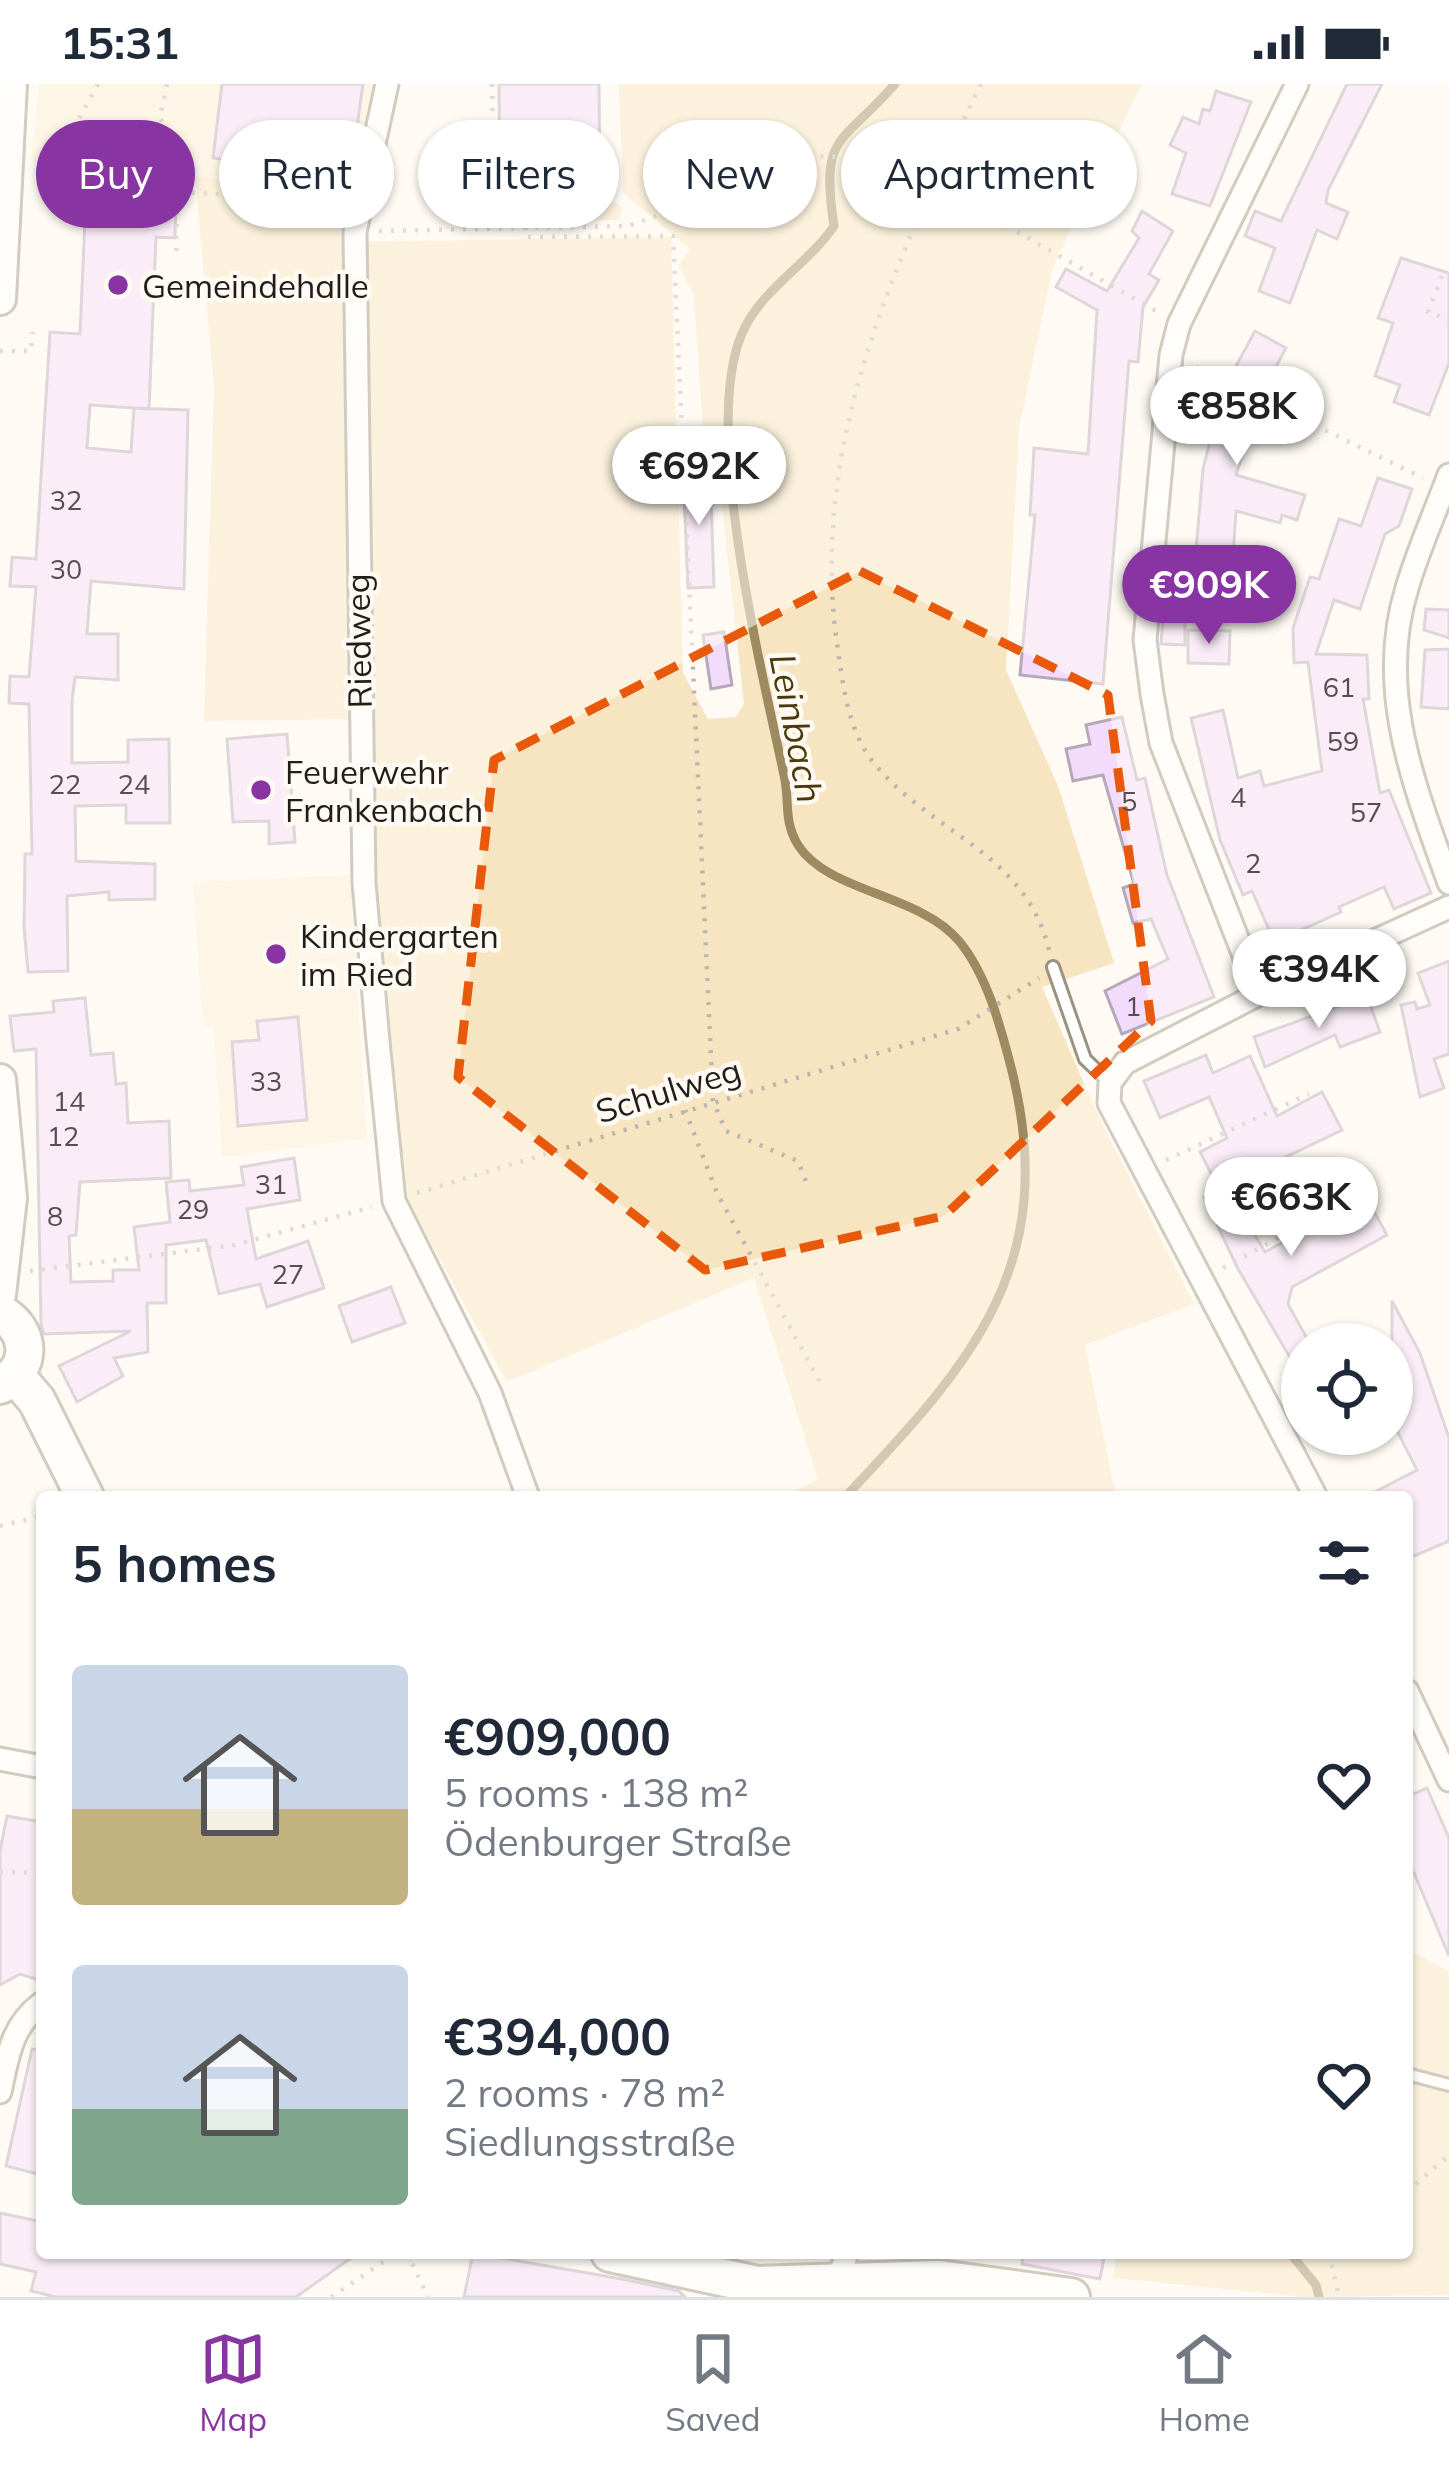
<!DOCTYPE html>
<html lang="en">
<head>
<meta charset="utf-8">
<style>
	:root { --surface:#fff; --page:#f2f2f3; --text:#1f2937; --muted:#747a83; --line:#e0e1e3; --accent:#8834a2 }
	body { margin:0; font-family:Mulish,sans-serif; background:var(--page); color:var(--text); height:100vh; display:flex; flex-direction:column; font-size:45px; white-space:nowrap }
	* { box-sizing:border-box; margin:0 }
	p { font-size:39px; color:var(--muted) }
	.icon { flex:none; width:66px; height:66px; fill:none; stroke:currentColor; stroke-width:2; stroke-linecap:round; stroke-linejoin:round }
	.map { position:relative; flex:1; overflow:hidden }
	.details { position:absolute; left:36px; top:1407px; width:1377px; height:768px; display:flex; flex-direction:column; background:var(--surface); border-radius:12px; box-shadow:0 3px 9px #0004 }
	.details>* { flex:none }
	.banner { position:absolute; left:36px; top:36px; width:1377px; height:108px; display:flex; gap:24px }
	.tools { position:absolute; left:1281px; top:1239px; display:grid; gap:24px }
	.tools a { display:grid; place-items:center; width:132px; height:132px; border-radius:50%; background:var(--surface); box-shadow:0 3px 9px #0004; font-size:60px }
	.price { position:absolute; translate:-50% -102px; padding:0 27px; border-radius:42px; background:#fff; color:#222; font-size:39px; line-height:78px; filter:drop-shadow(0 3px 6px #0008) }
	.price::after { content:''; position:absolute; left:50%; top:72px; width:36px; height:27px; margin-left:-18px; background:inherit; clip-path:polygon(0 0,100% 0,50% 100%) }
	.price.current { background:var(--accent); color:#fff }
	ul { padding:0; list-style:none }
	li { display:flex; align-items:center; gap:36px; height:300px; padding:0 36px }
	li span { display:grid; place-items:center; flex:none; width:336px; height:240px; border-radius:12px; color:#555 }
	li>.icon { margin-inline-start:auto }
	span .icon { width:144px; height:144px; fill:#fffc; stroke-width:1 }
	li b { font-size:51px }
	h2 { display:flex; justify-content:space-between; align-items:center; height:144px; padding:0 36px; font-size:51px }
	.tag { padding:0 42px; border-radius:54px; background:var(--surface); box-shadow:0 3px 9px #0004; font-size:42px; line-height:108px }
	.tag.current { background:var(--accent); color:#fff }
	.status { display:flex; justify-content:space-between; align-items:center; height:84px; padding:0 60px; background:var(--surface); direction:ltr }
	.status svg { height:33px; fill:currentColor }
	.tab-bar { display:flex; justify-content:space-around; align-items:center; height:168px; border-top:3px solid var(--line); background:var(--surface); font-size:33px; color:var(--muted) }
	.tab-bar a { display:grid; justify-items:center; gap:6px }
	.tab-bar .current { color:var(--accent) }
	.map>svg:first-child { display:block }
	.built { fill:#fbefd6 }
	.green { fill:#f6e5c0 }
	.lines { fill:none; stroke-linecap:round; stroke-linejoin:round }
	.stream { stroke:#9d8a61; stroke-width:9 }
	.building { fill:#f3dcfb; stroke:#b5a9b9; stroke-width:3 }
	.service-casing { stroke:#9b9382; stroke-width:16 }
	.minor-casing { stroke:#9b9382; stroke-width:27 }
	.secondary-casing { stroke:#9b9382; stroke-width:36 }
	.primary-casing { stroke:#9b9382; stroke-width:42 }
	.path { stroke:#bab6af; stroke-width:4.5; stroke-dasharray:3 9; stroke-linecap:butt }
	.service { stroke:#fff; stroke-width:10 }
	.minor { stroke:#fff; stroke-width:21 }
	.secondary { stroke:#fff; stroke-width:30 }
	.primary { stroke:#fff; stroke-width:36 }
	.marked { fill:none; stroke:#e8590c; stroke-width:9; stroke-dasharray:24 15; stroke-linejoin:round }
	.poi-dot { fill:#8834a2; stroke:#fffbf4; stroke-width:4.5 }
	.labels { text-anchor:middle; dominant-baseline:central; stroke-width:9; stroke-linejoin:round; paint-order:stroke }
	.number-label { font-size:27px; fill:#564e51 }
	.poi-label { font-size:33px; fill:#211e18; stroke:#fffbf4; text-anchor:start }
	.street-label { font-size:33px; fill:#211e18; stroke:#fffbf4 }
	.water-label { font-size:36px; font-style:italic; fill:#4b390a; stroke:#fffbf4 }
</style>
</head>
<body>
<div class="status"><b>15:31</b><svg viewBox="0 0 49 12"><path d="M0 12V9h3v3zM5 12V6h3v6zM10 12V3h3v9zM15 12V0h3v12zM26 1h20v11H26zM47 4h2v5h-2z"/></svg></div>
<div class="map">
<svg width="1449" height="2213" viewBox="0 0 1449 2213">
	<rect width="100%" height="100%" fill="#fffbf4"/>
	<g class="built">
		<path d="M39 0H379L354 105 31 77Z"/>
		<path d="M350 791 367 1055 222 1073 214 944 203 941 193 798Z"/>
	</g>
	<g class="green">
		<path d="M619 0H1142L1053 182 1019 344 1006 586 1058 702 1114 879 1042 903 1101 1038 1194 1220 1085 1261 1116 1413H784L818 1395 754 1194 507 1298 408 1117 375 798 366 635 204 637 214 302 195 92 344 104 341 158 671 153 683 589 708 635 736 633 744 620 722 422 704 363 694 210 678 181 691 166 623 109Z"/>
		<path d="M616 119 622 123 619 136 553 135 561 122Z"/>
		<path d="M1407 1865 1449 1888V2211L1304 2213 1113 2194 1117 2169H1407Z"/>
	</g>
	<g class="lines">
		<g class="stream">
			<path d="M845 1413C973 1278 1061 1180 1011 983 1000 941 987 891 959 857 920 810 827 808 798 761 783 737 790 716 784 691 762 587 702 348 741 252 759 206 807 182 834 142 820 49 840 63 895 0"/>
			<path d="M1290 2169 1316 2201 1319 2213"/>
		</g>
	</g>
	<g class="building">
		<path d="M222 0H363L350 93 213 74Z"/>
		<path d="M499 0H599L600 97H552V123L500 124Z"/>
		<path d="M1347 0H1382L1328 106 1326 119 1348 128 1337 155 1317 146 1290 219 1259 207 1275 164 1245 152 1255 127 1281 137Z"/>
		<path d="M1216 7 1251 18 1210 122 1172 110 1186 69 1170 61 1183 33 1199 40 1203 25 1210 27Z"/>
		<path d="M86 112 176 116 175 154 156 153 149 325 90 321 87 364 131 368 134 324 188 326 184 505 91 497 87 550H118V596L75 593 72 617V679L128 678V656L169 655 170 739H126V721L75 722 76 777 155 780V815L109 816V808L67 812 68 887 28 888 24 843 25 770H32L29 620 9 619 10 592 29 593 36 503 10 502 12 473 36 475 50 248 80 250Z"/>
		<path d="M1142 127 1173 147 1149 190 1159 196 1143 223 1138 278 1129 277 1103 600 1020 591 1035 431H1030L1034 364 1088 370 1097 226 1056 203 1066 185 1107 207 1139 154 1132 147Z"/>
		<path d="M1401 174 1449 189V279L1429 331 1394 318 1400 301 1375 292 1393 239 1378 234Z"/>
		<path d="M1255 247 1286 264 1262 309 1236 391 1305 411 1297 436 1282 431 1280 439 1236 427 1231 502 1193 500 1203 385 1223 306Z"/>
		<path d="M710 385 714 503 688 504 683 387Z"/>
		<path d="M1378 394 1412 405 1399 442 1385 450 1360 525 1334 516 1316 570 1367 571 1369 615H1363L1380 709 1389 706 1431 809 1394 825 1384 803 1339 823 1341 828 1301 846 1310 867 1285 882 1252 807 1243 811 1220 756 1191 634 1223 626 1238 694 1260 687 1264 702 1322 687 1308 578 1294 579 1293 544 1310 493 1319 495 1339 435 1361 442Z"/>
		<path d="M1164 518H1185V561L1161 560Z"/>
		<path d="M1426 525 1449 526V554L1424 546Z"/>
		<path d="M1188 546 1230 547 1229 580 1188 579Z"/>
		<path d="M724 548 732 601 711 605 703 551Z"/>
		<path d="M1449 565V625L1421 623 1425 566Z"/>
		<path d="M1122 633 1137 696 1145 694 1167 791 1214 913 1122 950 1105 907 1168 875 1151 835 1133 839 1123 804 1134 800 1103 691 1073 697 1066 665 1090 660 1086 641Z"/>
		<path d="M287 650 295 758 269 760V737L233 738 227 655Z"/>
		<path d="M1449 877V970L1434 975 1444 1004 1420 1013 1401 921 1415 918 1417 925 1430 921 1418 889Z"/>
		<path d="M1367 912 1380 948 1340 963 1335 951 1265 983 1254 953Z"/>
		<path d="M85 914 91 971 113 969 116 1000 126 999 128 1039 169 1037 171 1094 80 1098 76 1151 69 1152 71 1198 113 1197V1186H139L134 1143 170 1138 166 1098 189 1096 190 1107 244 1101 241 1083 294 1074 300 1116 247 1125 256 1175 308 1157 324 1204 267 1223 260 1200 219 1210 206 1156 166 1161V1219H147L148 1268 114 1274 123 1292 77 1318 59 1282 131 1247 44 1250 41 1241 36 965 14 967 10 932 54 928 53 917Z"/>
		<path d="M298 933 307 1036 238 1042 232 958 259 956 257 937Z"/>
		<path d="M1206 971 1213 989 1250 972 1277 1032 1322 1008 1342 1046 1219 1105 1200 1068 1227 1054 1209 1013 1160 1034 1144 997Z"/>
		<path d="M1225 1102 1265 1168 1366 1113 1387 1151 1292 1203 1288 1220 1310 1260H1302V1294L1237 1183 1204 1113Z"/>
		<path d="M391 1203 405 1239 352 1258 339 1222Z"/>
		<path d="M1392 1217 1420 1269 1449 1354V1457L1407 1475V1413H1365L1417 1386 1392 1337Z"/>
		<path d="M1427 1704 1449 1754V1872L1414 1789 1407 1792V1713Z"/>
		<path d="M7 1732 42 1738V1897L20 1890 0 1901V1767Z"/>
		<path d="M32 1965 42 1966V2091L6 2082Z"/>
		<path d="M0 2129 42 2138V2169H358L296 2213H56L31 2207 36 2188 0 2180Z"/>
		<path d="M473 2169 622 2195 679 2207 685 2213H464Z"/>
		<path d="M1023 2169H1105L1100 2195 1022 2180Z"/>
	</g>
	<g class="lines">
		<g class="service-casing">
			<g id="service">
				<path d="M1053 883 1085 975 1110 999"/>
				<path d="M1407 1990 1449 2001"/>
			</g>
		</g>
		<g class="minor-casing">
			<g id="minor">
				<path d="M387 0 355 148 364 799 378 957 394 1117 490 1309 528 1413"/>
				<path d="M1449 391C1435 429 1418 466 1407 504 1375 607 1415 703 1449 799"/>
				<path d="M1259 910 1161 659 1152 610 1145 556 1171 271 1179 240 1297 0"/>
				<path d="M1316 1413 1109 1019 1110 999 1125 979 1259 910 1449 823"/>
				<path d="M1407 1607 1449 1696"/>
				<path d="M0 1675 42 1683"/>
				<path d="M0 2008C8 1972 11 1942 42 1919"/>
				<path d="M837 2200 847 2169"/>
			</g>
		</g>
		<g class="secondary-casing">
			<g id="secondary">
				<path d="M0 215 11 0"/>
				<path d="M0 996 11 1114 0 1211"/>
			</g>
		</g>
		<g class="primary-casing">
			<g id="primary">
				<path d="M0 1229C31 1246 34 1284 0 1301"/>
				<path d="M15 1291 37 1317 85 1413"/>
				<path d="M610 2169 758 2201 939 2195 1071 2213"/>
			</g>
		</g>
		<g class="path">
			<path d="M98 0 43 101 335 116"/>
			<path d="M167 0 160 33 178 80 176 172"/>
			<path d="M492 0 495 143"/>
			<path d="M981 0C895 177 807 364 838 566 843 603 849 648 873 678 932 751 1025 767 1049 866"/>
			<path d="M526 143V153L673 152 713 1017 726 1047 798 1077 808 1103"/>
			<path d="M379 147 628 142 659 131 699 84 737 69 889 75 1158 228"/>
			<path d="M1442 192 1428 228 1449 236"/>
			<path d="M0 267H31L33 248"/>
			<path d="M1196 283 1423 394"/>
			<path d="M685 1026 717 1109 823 1304"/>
			<path d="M1166 1076 1309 1010"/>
			<path d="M417 1109 958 945 1039 894"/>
			<path d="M1223 1184 1346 1117"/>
			<path d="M30 1187 235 1161 372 1123"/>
			<path d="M1282 1297 1302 1285"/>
			<path d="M0 1442 42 1432"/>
			<path d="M0 1788 42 1789"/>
			<path d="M1407 2108 1449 2071"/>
			<path d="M407 2169 428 2213"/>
			<path d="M1329 2169 1339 2213"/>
			<path d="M331 2213 397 2169"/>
		</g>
		<use href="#service" class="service"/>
		<use href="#minor" class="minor"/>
		<use href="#secondary" class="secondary"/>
		<use href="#primary" class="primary"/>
	</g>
	<path d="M0 0H1449V2213H0ZM860 487 1108 611 1151 937 944 1132 705 1186 458 993 494 676Z" fill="#fffbf4" fill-opacity=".55" fill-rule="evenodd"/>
	<path class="marked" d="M860 487 1108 611 1151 937 944 1132 705 1186 458 993 494 676Z"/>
	<g class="poi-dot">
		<circle cx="118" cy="201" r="12"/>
		<circle cx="261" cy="706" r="12"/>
		<circle cx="276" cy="870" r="12"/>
	</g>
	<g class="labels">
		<g class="number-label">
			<text x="66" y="416">32</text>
			<text x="66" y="485">30</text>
			<text x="1339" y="603">61</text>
			<text x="1343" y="657">59</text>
			<text x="65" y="700">22</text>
			<text x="134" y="700">24</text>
			<text x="1238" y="713">4</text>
			<text x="1129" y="717">5</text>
			<text x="1366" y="728">57</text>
			<text x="1253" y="779">2</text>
			<text x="1133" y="922">1</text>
			<text x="266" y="997">33</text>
			<text x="69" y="1017">14</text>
			<text x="63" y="1052">12</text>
			<text x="271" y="1100">31</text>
			<text x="193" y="1125">29</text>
			<text x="55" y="1132">8</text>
			<text x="288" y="1190">27</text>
		</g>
		<g class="poi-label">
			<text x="142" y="201">Gemeindehalle</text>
			<text x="285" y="687">Feuerwehr<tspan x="285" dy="38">Frankenbach</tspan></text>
			<text x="300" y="851">Kindergarten<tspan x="300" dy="38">im Ried</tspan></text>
		</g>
		<g class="street-label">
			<text transform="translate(358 557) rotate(-91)">Riedweg</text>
			<text transform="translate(668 1006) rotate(-17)">Schulweg</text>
		</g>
		<g class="water-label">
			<text transform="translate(797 644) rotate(79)">Leinbach</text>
		</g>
	</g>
</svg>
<div class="tools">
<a><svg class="icon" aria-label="locate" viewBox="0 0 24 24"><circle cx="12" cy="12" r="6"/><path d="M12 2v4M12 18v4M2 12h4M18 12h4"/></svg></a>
</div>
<b class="price" style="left:1237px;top:384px">€858K</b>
<b class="price" style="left:699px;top:444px">€692K</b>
<b class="price current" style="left:1209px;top:563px">€909K</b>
<b class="price" style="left:1319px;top:947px">€394K</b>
<b class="price" style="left:1291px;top:1175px">€663K</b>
<div class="banner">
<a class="tag current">Buy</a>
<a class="tag">Rent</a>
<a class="tag">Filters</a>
<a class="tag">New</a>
<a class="tag">Apartment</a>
</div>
<section class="details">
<h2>5 homes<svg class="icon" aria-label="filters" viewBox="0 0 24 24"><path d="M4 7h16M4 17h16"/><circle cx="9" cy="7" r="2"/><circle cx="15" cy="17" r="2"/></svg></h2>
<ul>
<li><span style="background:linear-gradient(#c9d6e8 60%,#c2b280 0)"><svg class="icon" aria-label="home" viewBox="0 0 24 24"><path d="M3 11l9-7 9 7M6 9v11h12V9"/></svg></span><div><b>€909,000</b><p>5 rooms · 138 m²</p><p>Ödenburger Straße</p></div><svg class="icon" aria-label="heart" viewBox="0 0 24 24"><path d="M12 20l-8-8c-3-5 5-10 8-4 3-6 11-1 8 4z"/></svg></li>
<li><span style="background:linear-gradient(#c9d6e8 60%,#7fa58c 0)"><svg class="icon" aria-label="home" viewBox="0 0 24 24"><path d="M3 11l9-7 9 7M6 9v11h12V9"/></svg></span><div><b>€394,000</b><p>2 rooms · 78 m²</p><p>Siedlungsstraße</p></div><svg class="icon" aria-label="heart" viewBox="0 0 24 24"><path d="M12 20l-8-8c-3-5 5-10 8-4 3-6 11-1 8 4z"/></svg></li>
</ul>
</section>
</div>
<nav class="tab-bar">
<a class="current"><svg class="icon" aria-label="map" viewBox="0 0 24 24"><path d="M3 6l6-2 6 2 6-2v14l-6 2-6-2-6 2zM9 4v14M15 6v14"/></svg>Map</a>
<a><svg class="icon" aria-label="saved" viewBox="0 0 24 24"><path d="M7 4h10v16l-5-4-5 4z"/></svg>Saved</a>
<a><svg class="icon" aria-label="home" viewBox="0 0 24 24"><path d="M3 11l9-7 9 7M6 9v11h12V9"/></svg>Home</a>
</nav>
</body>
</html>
